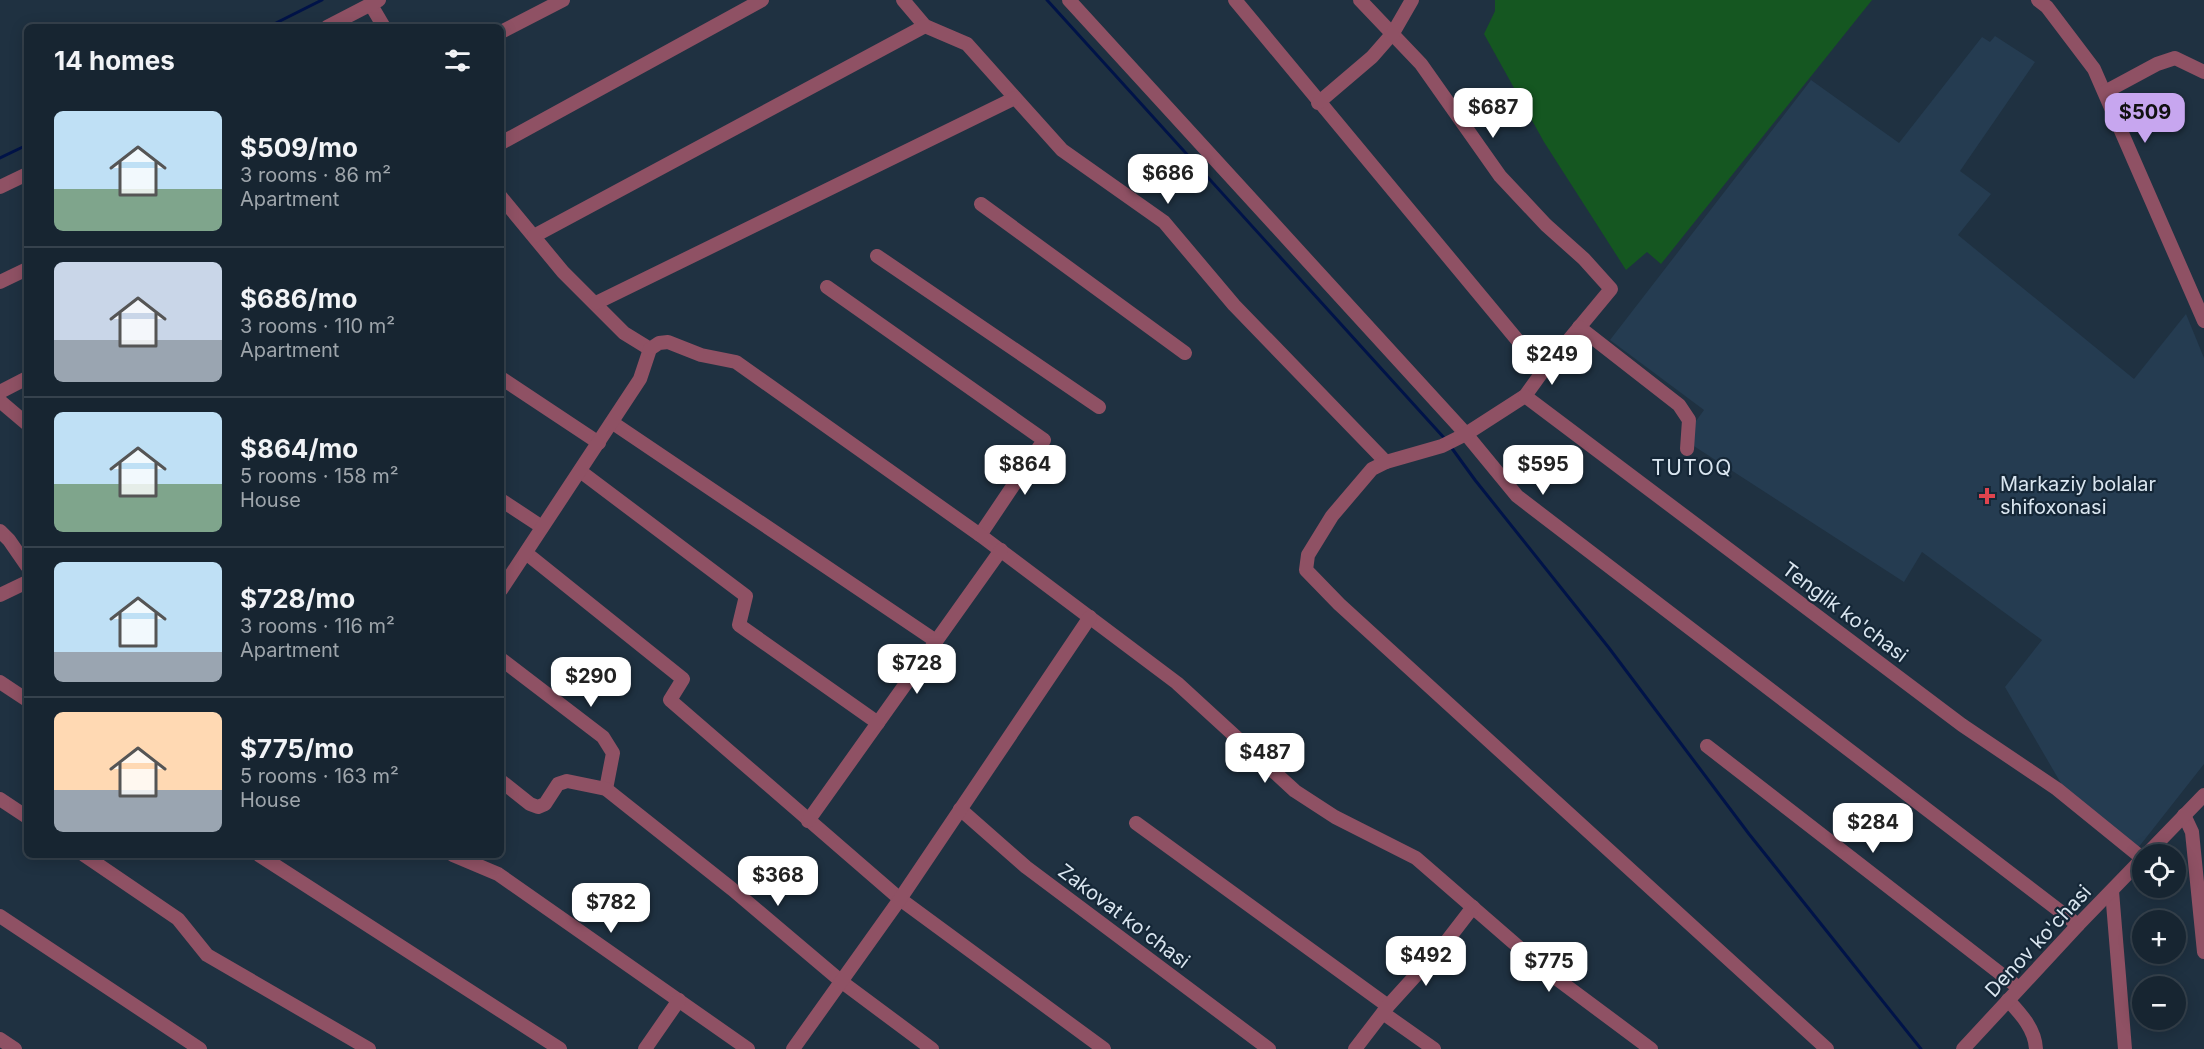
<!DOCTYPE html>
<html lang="en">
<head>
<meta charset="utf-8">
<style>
	:root { --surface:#172531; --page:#202d39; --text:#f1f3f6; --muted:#9ea5ab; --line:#36424d; --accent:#c7a6ef }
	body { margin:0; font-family:Inter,sans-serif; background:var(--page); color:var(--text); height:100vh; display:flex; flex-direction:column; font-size:22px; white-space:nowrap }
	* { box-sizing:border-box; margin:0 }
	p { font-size:20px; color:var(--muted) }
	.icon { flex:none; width:33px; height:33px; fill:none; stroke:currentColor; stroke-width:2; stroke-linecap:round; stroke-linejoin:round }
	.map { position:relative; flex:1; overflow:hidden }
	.drawer { position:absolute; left:24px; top:24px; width:480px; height:834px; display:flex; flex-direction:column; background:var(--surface); border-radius:9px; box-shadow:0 3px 15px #0003,0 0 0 2px var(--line) }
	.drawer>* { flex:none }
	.controls { position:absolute; left:2132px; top:844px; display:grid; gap:12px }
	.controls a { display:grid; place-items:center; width:54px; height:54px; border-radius:50%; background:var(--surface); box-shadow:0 3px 15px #0003,0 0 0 2px var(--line); font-size:30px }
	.price { position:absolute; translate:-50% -51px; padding:0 14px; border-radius:12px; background:#fff; color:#222; font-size:20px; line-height:39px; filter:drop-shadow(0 2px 3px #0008) }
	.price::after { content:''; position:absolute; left:50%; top:36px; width:18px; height:14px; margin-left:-9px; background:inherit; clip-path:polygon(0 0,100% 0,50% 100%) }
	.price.on { background:var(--accent); color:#111 }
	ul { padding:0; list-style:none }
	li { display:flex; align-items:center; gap:18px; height:150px; padding:0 30px }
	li+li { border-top:2px solid var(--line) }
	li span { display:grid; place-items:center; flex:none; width:168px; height:120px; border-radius:9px; color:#555 }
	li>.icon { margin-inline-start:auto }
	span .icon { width:72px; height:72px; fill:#fffc; stroke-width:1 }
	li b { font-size:26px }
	h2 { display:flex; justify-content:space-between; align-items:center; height:72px; padding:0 30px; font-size:26px }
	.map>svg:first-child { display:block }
	.built { fill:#253c51 }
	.green { fill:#155721 }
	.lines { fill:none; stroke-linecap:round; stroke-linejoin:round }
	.stream { stroke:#001348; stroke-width:3 }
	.minor { stroke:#8f5164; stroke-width:14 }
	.health-dot { fill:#e0444e; stroke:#152737; stroke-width:2 }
	.labels { text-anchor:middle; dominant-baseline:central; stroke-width:4.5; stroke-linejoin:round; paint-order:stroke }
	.poi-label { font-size:20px; fill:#dae6f0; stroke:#152737; text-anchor:start }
	.street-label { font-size:20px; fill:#dae6f0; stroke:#152737 }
	.neighbourhood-label { font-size:21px; letter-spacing:1.5px; fill:#dae6f0; stroke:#152737 }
</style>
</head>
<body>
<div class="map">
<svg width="2204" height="1049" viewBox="0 0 2204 1049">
	<rect width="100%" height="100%" fill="#1f3141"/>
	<path class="built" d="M1995 36 2035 62 1960 171 1991 194 1958 235 2134 379 2186 314 2204 358V764L2138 848 2066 792 2005 687 2042 640 1922 552 1904 582 1683 439 1704 410 1610 340 1811 80 1899 143 1982 37 1990 42Z"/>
	<path class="green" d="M1495 0H1872L1661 264 1647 252 1626 270 1544 142 1484 34 1495 11Z"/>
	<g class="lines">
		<g class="stream">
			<path d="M1047 0 1446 440"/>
			<path d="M268 27 322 0"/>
			<path d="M0 158 27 145"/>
			<path d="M1451 447 1475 480 1609 648 1749 834 1921 1049"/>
		</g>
		<g class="minor">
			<path d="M903 0 925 26 967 44 1062 150 1164 222 1234 305 1386 462"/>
			<path d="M1069 0 1466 434 1517 496 2078 925"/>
			<path d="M1235 0 1543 371"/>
			<path d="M1360 0 1421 64 1500 176 1546 225 1584 259 1611 289 1543 371 1525 396 1466 434 1442 446 1386 462 1372 469 1332 516 1308 555 1306 570 1339 604 1827 1049"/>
			<path d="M2038 0 2047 7 2094 69 2204 321"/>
			<path d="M371 5 384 27"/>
			<path d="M327 27 379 0"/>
			<path d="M501 32 563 0"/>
			<path d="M2105 92 2157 64 2175 58 2204 72"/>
			<path d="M1318 103 1372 57 1393 33 1412 0"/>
			<path d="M501 143 762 0"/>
			<path d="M0 187 27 174"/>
			<path d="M501 197 563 272 624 333 650 349"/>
			<path d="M981 204 1185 353"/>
			<path d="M534 236 925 26"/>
			<path d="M877 256 1099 407"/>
			<path d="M0 282 27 269"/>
			<path d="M827 287 1044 440 980 535"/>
			<path d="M596 303 1015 98"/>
			<path d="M1579 327 1679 405 1689 420 1687 449"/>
			<path d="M501 378 599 443"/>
			<path d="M0 392 27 378"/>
			<path d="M1525 396 1962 725 2057 789 2142 858"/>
			<path d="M0 401 27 424"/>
			<path d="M613 423 936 641"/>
			<path d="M580 471 746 596 739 625 878 723"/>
			<path d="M501 500 542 527"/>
			<path d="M0 531 9 540 27 566"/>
			<path d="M526 553 683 679 670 700 900 899 1104 1049"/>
			<path d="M501 590 640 379 650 349 659 343 668 342 701 355 736 362 980 535 1177 683 1295 791 1335 817 1416 858 1545 970 1651 1049"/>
			<path d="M0 595 27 582"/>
			<path d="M501 659 603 737 613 753 606 789"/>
			<path d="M0 682 27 700"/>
			<path d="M1707 746 2019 988"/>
			<path d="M501 781 530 804 538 807 545 804 558 784 567 781 606 789 732 889 842 982 932 1049"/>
			<path d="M0 799 27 817"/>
			<path d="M960 809 1026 867 1269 1049"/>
			<path d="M2184 815 2192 832 2204 952"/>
			<path d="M808 821 1001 550"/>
			<path d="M1136 823 1388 1006"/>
			<path d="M84 855 178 919 207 955 369 1049"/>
			<path d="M259 855 560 1049"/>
			<path d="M453 855 498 874 748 1049"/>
			<path d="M2146 855 2204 795"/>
			<path d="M2112 891 2125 1049"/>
			<path d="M0 916 200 1049"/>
			<path d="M2008 1000C2021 1014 2035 1029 2036 1049"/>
			<path d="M1383 1013 1434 1049"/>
			<path d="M0 1039 15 1049"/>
			<path d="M645 1049 679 1000"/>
			<path d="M793 1049 900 899 1090 617"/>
			<path d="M1355 1049 1388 1006 1446 942 1473 907"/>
			<path d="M1963 1049 2078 925 2142 859"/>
		</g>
	</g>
	<path class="health-dot" d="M1984 487h6v6h6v6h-6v6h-6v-6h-6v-6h6z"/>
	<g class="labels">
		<g class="poi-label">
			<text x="2000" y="484">Markaziy bolalar<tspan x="2000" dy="23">shifoxonasi</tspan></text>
		</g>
		<g class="street-label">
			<text transform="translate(1845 612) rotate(37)">Tenglik ko'chasi</text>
			<text transform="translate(1124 916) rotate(37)">Zakovat ko'chasi</text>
			<text transform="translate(2038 941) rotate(-47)">Denov ko'chasi</text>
		</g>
		<g class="neighbourhood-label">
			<text x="1692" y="467">TUTOQ</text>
		</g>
	</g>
</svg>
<div class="controls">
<a><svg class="icon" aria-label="locate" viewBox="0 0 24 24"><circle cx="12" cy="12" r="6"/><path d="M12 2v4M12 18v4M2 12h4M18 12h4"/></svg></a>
<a>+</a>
<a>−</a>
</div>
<b class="price" style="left:1493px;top:139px">$687</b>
<b class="price on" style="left:2145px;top:144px">$509</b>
<b class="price" style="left:1168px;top:205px">$686</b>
<b class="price" style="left:1552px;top:386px">$249</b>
<b class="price" style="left:1025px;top:496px">$864</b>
<b class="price" style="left:1543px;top:496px">$595</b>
<b class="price" style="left:917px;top:695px">$728</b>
<b class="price" style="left:591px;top:708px">$290</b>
<b class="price" style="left:1265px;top:784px">$487</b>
<b class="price" style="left:1873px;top:854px">$284</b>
<b class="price" style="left:778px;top:907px">$368</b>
<b class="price" style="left:611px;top:934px">$782</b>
<b class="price" style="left:1426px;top:987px">$492</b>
<b class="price" style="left:1549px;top:993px">$775</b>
<section class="drawer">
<h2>14 homes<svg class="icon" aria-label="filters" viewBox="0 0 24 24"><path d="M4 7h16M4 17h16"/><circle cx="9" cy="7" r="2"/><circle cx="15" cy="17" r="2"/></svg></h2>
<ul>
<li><span style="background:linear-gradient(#bfe0f5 65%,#7fa58c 0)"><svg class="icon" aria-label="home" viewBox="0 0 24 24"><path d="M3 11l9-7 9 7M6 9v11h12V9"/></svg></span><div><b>$509/mo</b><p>3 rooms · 86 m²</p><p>Apartment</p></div></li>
<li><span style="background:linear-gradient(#c9d6e8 65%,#9aa5b1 0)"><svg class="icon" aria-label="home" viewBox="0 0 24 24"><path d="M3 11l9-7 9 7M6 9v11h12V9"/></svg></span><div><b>$686/mo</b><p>3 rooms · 110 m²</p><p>Apartment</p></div></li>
<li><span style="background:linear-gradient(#bfe0f5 60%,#7fa58c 0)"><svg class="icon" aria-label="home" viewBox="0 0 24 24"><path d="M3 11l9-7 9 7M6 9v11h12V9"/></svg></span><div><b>$864/mo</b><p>5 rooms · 158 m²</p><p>House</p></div></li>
<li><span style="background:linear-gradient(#bfe0f5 75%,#9aa5b1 0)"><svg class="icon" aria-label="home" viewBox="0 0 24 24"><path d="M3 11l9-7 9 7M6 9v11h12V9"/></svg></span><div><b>$728/mo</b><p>3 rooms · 116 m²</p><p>Apartment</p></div></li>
<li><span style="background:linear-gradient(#ffd9b3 65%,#9aa5b1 0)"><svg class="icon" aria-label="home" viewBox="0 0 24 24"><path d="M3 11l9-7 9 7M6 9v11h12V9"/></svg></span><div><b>$775/mo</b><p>5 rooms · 163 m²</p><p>House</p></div></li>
</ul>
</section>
</div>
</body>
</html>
